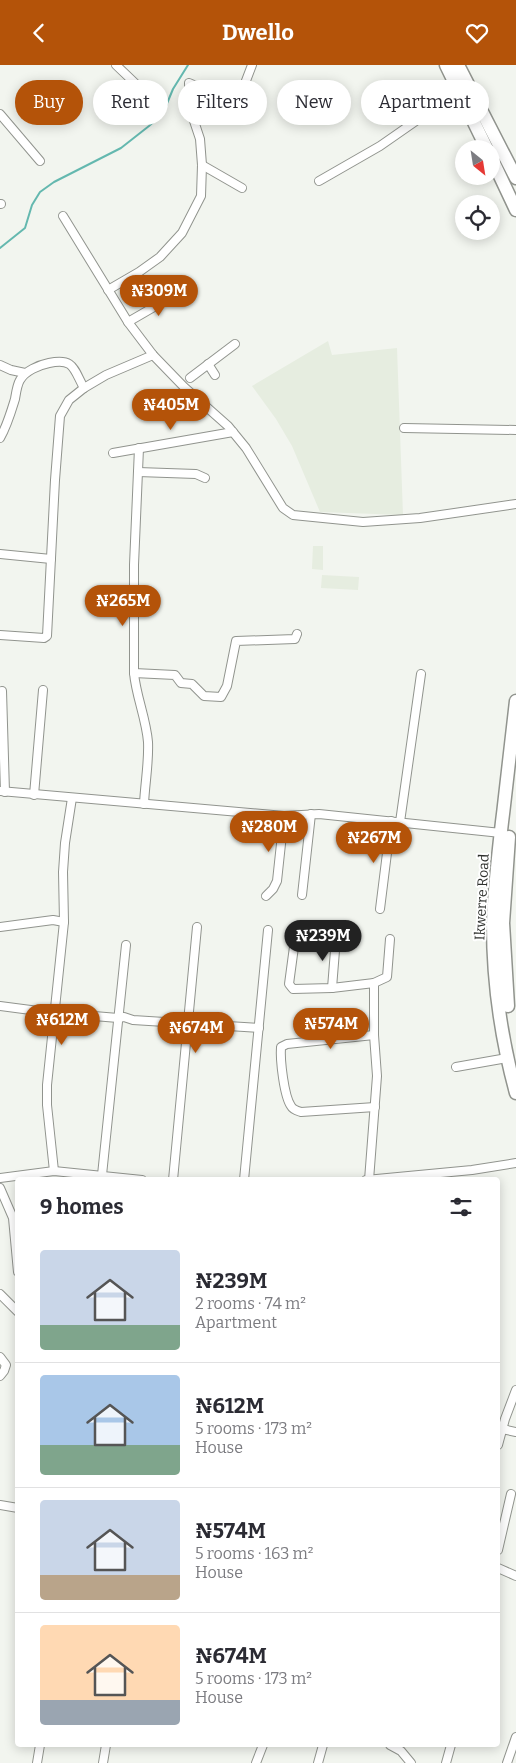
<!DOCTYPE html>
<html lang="en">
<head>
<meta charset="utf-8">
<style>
	:root { --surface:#fff; --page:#f2f2f3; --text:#2b2b33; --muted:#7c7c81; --line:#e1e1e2; --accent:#b45309 }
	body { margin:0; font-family:Bitter,serif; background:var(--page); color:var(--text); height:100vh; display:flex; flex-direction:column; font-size:19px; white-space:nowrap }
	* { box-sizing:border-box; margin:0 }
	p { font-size:16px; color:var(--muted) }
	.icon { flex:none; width:28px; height:28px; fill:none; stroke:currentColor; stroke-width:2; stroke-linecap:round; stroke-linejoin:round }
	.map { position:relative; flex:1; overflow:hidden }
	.panel { position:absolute; left:15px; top:1112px; width:485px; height:570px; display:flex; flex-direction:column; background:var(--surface); border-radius:5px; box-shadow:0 2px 12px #0003 }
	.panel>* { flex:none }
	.top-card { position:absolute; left:15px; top:15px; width:486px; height:45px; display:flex; gap:10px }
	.needle { width:32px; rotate:150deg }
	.controls { position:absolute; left:455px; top:75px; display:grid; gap:10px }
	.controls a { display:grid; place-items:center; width:45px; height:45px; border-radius:50%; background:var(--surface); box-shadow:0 2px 12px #0003; font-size:25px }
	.price { position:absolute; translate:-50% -42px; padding:0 11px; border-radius:18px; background:var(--accent); color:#fff; font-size:16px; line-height:32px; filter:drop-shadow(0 1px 2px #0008) }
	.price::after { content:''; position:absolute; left:50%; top:30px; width:15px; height:11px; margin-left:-8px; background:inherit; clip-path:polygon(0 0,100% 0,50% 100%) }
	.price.on { background:#222; color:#fff }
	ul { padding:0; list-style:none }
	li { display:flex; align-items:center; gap:15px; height:125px; padding:0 25px }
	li+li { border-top:1px solid var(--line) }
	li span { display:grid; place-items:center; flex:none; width:140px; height:100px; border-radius:5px; color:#555 }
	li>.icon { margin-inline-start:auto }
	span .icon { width:60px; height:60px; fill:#fffc; stroke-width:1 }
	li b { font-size:21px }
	h2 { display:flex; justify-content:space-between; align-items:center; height:60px; padding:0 25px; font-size:21px }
	.pill { padding:0 18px; border-radius:22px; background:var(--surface); box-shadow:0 2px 12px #0003; font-size:18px; line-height:45px }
	.pill.on { background:var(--accent); color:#fff }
	header { display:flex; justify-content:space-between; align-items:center; height:65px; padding:0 25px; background:var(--accent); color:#fff; font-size:22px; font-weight:700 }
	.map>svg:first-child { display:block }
	.built { fill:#e6ede0 }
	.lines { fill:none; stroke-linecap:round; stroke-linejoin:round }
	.stream { stroke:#64b8af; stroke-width:2 }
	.street-casing { stroke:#91948e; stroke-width:10 }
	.primary-casing { stroke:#91948e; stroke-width:15 }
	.street { stroke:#fff; stroke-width:8 }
	.primary { stroke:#fff; stroke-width:12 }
	.labels { text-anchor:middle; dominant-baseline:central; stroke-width:4; stroke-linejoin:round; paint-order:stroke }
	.street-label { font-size:14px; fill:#2e302d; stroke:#fff }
</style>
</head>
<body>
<header><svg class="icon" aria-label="back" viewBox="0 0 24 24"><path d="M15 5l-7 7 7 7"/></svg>Dwello<svg class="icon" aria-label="heart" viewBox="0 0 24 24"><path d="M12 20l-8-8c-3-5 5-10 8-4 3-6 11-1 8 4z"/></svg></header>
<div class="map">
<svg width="516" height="1698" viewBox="0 0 516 1698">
	<rect width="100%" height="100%" fill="#f2f5ef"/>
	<g class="built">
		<path d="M328 276 332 290 397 283 403 450 320 447 292 381 276 354 252 321Z"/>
		<path d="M313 481H323V505L312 504Z"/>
		<path d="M322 510 359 512 358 525 321 523Z"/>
	</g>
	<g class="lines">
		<path class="stream" d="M0 183 25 163 32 140 40 127 54 117 121 83 149 61 163 48 173 24 188 0"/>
		<g class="street-casing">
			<g id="street">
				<path d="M116 0 138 21"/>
				<path d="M0 49 40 96"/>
				<path d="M202 100 242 123"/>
				<path d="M319 116 380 81 459 26"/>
				<path d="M0 139H1"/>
				<path d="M63 151 128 257 153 290 184 322 228 361 246 383 283 443 293 450 363 457 420 453 516 439"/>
				<path d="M108 225 139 207 160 192 182 168 201 131 202 100 200 74 190 44 189 18 220 31 239 34 252 0"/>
				<path d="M128 257 178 228"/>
				<path d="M208 299 215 310"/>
				<path d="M0 300 11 305 25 308"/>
				<path d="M190 313 235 279"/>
				<path d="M404 363 516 365"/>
				<path d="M0 373C7 361 11 347 15 334 16 328 17 320 20 315 25 306 39 300 49 298 74 293 73 303 84 323"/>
				<path d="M139 383 134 500V608C136 631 146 653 148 677 149 697 145 718 144 739"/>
				<path d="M113 388 233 367"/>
				<path d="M138 407 196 409 205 413"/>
				<path d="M0 489 51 494"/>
				<path d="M0 570 44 573 47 571 55 415 60 351 69 335 84 323 106 310 153 290"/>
				<path d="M134 608 175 610 181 618 192 619 204 631 221 632 227 621 236 576 295 574 297 569"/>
				<path d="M2 626 5 727"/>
				<path d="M0 726 284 751 319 749 501 768"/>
				<path d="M34 730 43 625"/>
				<path d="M400 757 421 609"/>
				<path d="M302 830 311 749"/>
				<path d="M266 831 273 824 277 816 284 751"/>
				<path d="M380 844 391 756"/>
				<path d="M0 862 53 855 64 857"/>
				<path d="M296 867 289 919 293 924 332 923 374 918 387 912 390 874"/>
				<path d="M332 923 336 873"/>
				<path d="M0 941 46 947 118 953 124 952 133 955 259 963"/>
				<path d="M374 970 287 979 281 982C280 995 284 1031 291 1041 293 1045 298 1046 301 1047L375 1042"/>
				<path d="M456 1002 507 993"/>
				<path d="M54 1106 47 1040V1020L64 857 63 807 65 778 72 733"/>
				<path d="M102 1110 126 880"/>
				<path d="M0 1113 54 1106 142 1115"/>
				<path d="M173 1115 197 862"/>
				<path d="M244 1115 268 865"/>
				<path d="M366 1115 472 1105 516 1098"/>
				<path d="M369 1115 377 1011 374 970V918"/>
				<path d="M0 1123 13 1153 18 1207"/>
				<path d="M0 1229 18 1247"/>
				<path d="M0 1292 6 1300 4 1306 0 1311"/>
				<path d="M502 1364 516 1367"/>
				<path d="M498 1380 505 1354 516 1325"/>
				<path d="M0 1440 18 1443"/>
				<path d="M498 1485 511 1429"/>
				<path d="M498 1503 516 1511"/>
				<path d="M390 1680 401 1686 411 1698"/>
				<path d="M37 1698 40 1680"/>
				<path d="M103 1698 106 1680"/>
				<path d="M256 1698 263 1680"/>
				<path d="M318 1698 323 1680"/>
				<path d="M446 1698 451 1680"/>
				<path d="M507 1698 516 1672"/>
			</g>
		</g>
		<g class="primary-casing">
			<g id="primary">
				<path d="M446 0 487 84"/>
				<path d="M458 0 516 113"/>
				<path d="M491 92 516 145"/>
				<path d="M516 636C511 677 507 717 502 757 498 791 494 825 493 859 493 916 501 973 516 1028"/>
				<path d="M508 941 503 858 509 772"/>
			</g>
		</g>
		<use href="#street" class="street"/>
		<use href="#primary" class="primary"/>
	</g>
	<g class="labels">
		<g class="street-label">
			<text transform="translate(482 832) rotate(-87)">Ikwerre Road</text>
		</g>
	</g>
</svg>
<div class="controls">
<a><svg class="needle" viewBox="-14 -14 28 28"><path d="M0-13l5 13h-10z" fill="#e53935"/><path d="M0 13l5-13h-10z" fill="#7c7c81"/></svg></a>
<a><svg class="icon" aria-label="locate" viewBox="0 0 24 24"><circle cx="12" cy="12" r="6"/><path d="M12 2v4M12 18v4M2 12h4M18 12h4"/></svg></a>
</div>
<b class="price" style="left:159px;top:252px">₦309M</b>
<b class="price" style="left:171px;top:366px">₦405M</b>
<b class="price" style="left:123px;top:562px">₦265M</b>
<b class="price" style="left:269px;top:788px">₦280M</b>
<b class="price" style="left:374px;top:799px">₦267M</b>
<b class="price on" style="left:323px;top:897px">₦239M</b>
<b class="price" style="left:62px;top:981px">₦612M</b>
<b class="price" style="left:331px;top:985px">₦574M</b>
<b class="price" style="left:196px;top:989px">₦674M</b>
<div class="top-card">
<a class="pill on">Buy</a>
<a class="pill">Rent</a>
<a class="pill">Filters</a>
<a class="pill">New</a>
<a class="pill">Apartment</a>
</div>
<section class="panel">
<h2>9 homes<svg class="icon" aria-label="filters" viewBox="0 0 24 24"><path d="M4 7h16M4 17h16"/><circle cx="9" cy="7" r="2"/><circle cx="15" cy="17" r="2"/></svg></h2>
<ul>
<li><span style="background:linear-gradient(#c9d6e8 75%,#7fa58c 0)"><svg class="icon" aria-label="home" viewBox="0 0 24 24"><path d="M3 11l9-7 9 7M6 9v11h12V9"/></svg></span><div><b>₦239M</b><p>2 rooms · 74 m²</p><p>Apartment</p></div></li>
<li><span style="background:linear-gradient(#a9c7e8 70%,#7fa58c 0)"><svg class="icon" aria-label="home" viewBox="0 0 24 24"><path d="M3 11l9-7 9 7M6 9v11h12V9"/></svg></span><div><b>₦612M</b><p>5 rooms · 173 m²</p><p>House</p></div></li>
<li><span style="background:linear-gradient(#c9d6e8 75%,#b9a48a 0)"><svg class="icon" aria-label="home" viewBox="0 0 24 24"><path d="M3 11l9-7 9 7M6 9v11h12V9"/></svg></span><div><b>₦574M</b><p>5 rooms · 163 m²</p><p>House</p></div></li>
<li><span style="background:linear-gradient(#ffd9b3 75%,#9aa5b1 0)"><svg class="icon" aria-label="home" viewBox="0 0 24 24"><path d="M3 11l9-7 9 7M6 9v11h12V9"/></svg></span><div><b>₦674M</b><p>5 rooms · 173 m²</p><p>House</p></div></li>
</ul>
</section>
</div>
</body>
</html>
